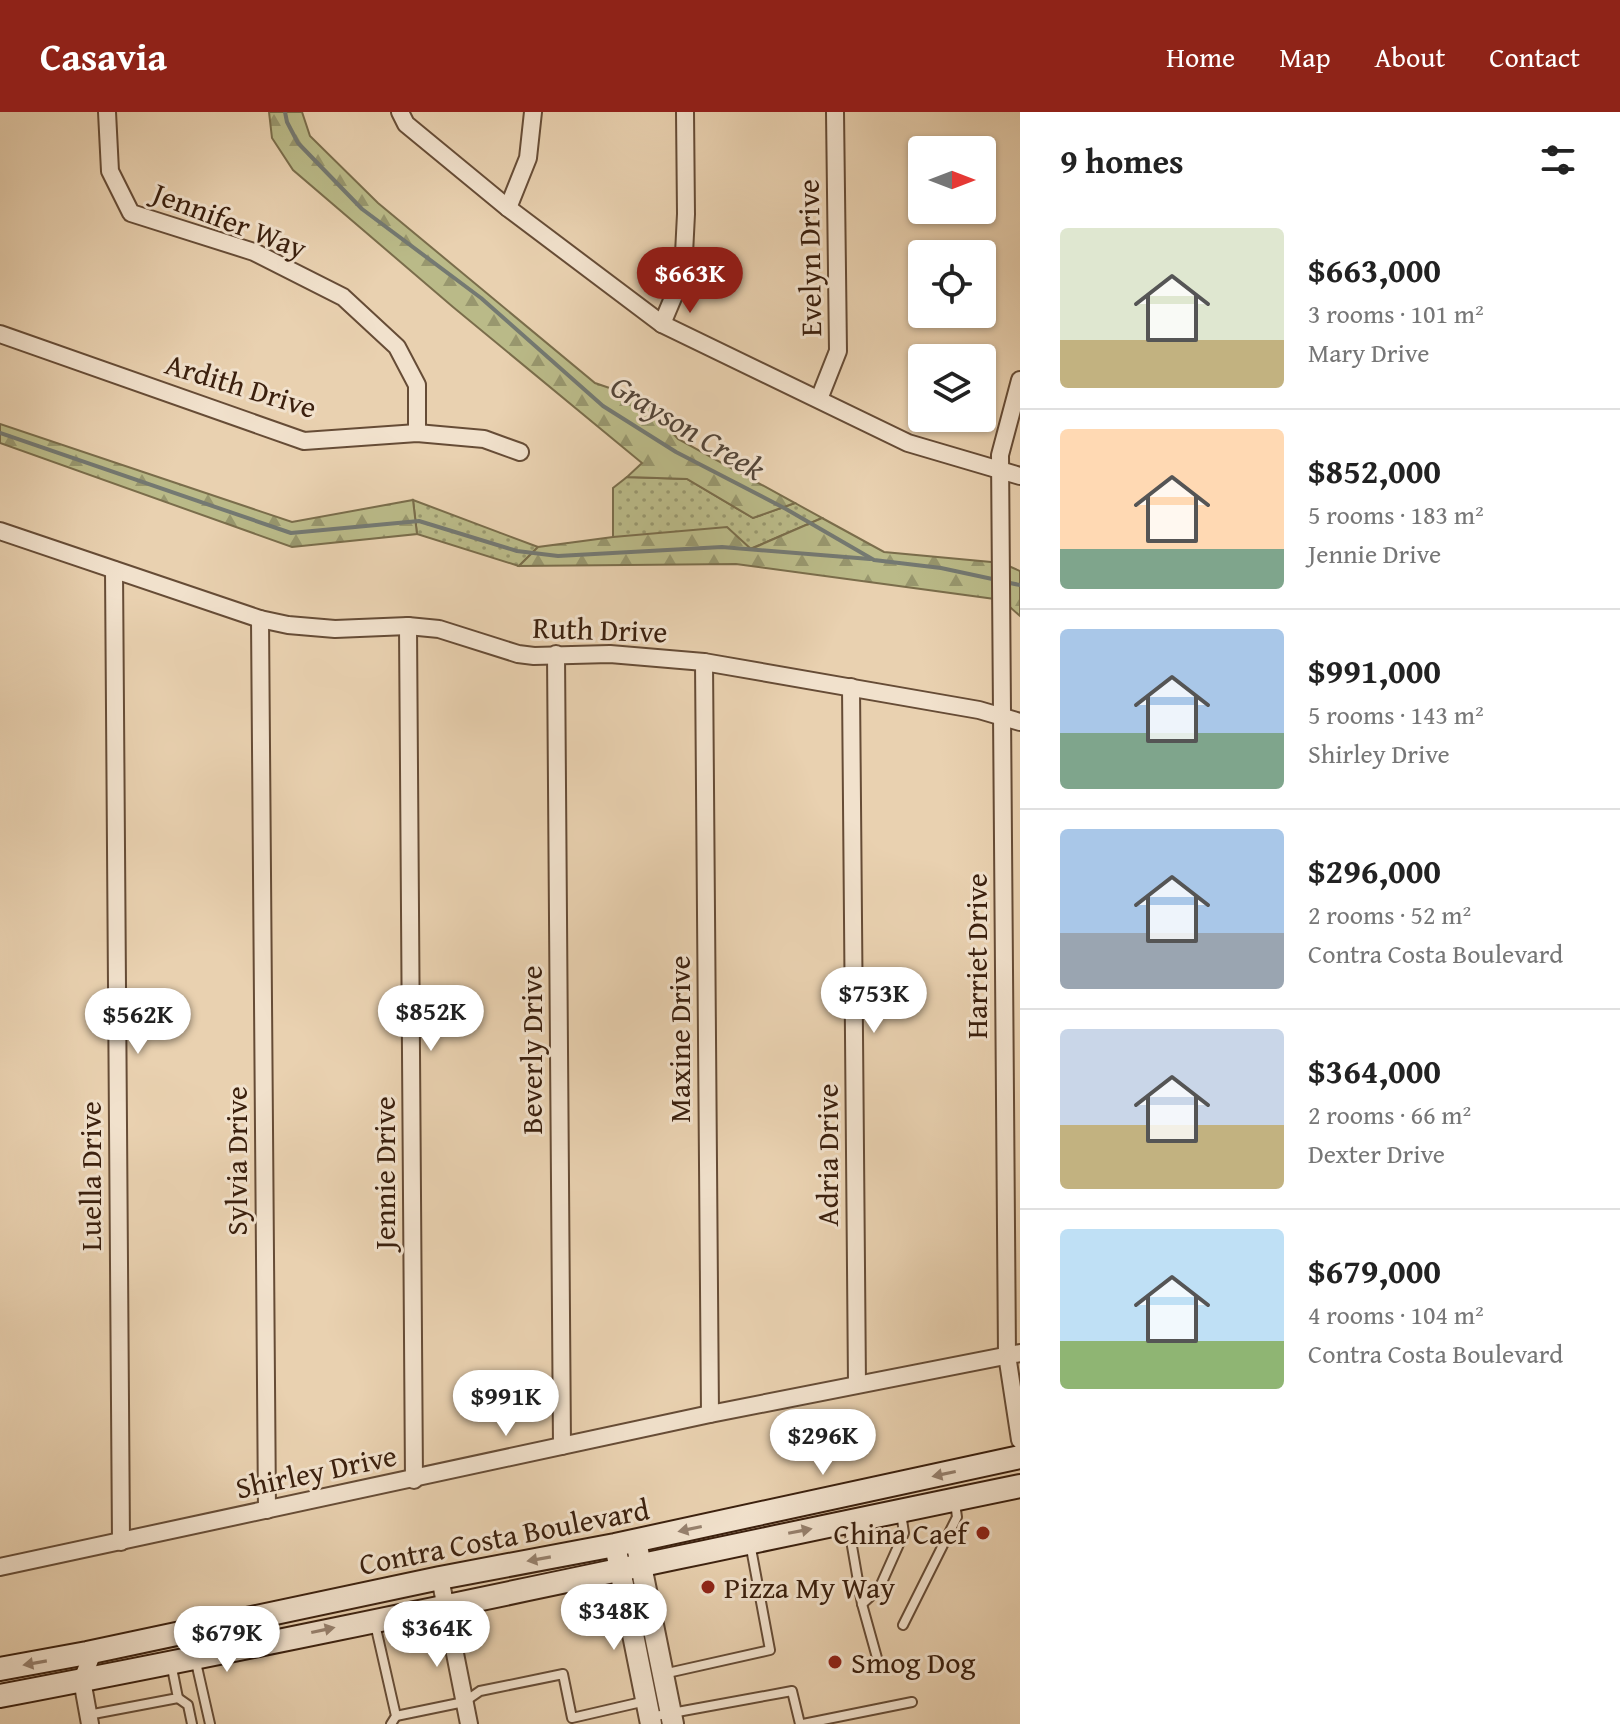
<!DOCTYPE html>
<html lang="en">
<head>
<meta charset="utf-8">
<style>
	:root { --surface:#fff; --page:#f2f2f2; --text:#222; --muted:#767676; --line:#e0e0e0; --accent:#8f2418 }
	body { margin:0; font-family:"Gentium Book Plus",serif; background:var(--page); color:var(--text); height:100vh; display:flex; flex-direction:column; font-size:30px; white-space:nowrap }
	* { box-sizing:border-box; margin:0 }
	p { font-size:26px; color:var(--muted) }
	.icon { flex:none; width:44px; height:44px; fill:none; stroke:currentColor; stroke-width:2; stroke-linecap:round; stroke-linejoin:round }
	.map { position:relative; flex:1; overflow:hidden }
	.drawer { display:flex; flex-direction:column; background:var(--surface); width:600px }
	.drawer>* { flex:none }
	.needle { width:52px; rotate:90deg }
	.controls { position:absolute; left:908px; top:24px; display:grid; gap:16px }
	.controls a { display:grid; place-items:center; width:88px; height:88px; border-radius:8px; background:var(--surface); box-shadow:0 2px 6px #0004; font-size:40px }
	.price { position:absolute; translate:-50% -68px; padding:0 18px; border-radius:28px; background:#fff; color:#222; font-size:26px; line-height:52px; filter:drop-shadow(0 2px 4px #0008) }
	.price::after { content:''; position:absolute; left:50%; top:48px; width:24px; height:18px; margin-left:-12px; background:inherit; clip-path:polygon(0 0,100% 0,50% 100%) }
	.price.active { background:var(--accent); color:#fff }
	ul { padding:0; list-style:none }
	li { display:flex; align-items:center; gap:24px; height:200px; padding:0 40px }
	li+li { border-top:2px solid var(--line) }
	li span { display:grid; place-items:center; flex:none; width:224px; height:160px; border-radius:8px; color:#555 }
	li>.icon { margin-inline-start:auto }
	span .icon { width:96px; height:96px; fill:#fffc; stroke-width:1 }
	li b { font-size:34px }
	h2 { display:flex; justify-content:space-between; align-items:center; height:96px; padding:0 40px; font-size:34px }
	header { display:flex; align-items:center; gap:48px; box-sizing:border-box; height:112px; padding:0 40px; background:var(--accent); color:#fff }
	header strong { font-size:38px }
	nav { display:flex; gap:44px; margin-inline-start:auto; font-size:28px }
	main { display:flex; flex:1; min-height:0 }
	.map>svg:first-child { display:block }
	.grass { fill:url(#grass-dots); stroke:#7a6d4b; stroke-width:2 }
	.forest { fill:url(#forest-firs); stroke:#7a6d4b; stroke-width:2 }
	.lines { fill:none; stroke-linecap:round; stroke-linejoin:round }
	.stream { stroke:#747972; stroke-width:4 }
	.service-casing { stroke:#664c36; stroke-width:12 }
	.minor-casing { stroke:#664c36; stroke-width:20 }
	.tertiary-casing { stroke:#664c36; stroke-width:24 }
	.secondary-casing { stroke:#3b200e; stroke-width:26 }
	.service { stroke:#f1e1cc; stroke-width:8 }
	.minor { stroke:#f1e1cc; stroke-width:16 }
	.tertiary { stroke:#f1e1cc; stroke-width:20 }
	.secondary { stroke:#f1e1cc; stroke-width:22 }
	.oneway { fill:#96806d }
	.poi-dot { fill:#8f2418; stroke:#f1e1cc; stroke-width:3 }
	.labels { text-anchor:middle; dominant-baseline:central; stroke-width:6; stroke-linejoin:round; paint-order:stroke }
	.street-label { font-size:30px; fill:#3b200e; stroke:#f1e1cc }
	.poi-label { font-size:30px; fill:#3b200e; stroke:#f1e1cc; text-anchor:start }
	.water-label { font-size:32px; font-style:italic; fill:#534538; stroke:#f1e1cc }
</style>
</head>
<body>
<header>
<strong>Casavia</strong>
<nav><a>Home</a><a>Map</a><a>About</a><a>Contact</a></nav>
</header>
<main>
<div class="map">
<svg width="1020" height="1612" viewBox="0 0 1020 1612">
	<defs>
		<pattern id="grass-dots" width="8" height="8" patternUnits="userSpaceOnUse" patternTransform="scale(2)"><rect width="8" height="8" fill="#baba88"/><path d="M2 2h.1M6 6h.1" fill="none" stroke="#98976e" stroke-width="1.8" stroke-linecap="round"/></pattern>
		<pattern id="forest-firs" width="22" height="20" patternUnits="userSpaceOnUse" patternTransform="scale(2)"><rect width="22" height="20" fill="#baba88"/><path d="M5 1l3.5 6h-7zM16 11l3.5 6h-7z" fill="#98976e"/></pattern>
	</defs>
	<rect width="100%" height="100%" fill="#e9d1b0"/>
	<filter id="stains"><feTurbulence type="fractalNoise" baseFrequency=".0025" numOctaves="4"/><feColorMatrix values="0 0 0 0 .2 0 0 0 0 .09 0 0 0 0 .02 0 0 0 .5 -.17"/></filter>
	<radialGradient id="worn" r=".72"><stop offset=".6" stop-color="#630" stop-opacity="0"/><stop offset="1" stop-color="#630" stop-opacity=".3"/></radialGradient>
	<g class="grass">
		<path d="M627 365 687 367 753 406 795 391 822 406 750 437 613 425V376Z"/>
		<path d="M413 388 538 435 519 454 417 422Z"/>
	</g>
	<g class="forest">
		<path d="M269 0H302L310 24 378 91 595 271 642 287 678 327 795 391 753 406 687 367 627 365 642 351 453 195 293 58 272 26Z"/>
		<path d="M0 312 292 410 413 388 417 422 292 435 0 331Z"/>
		<path d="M822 406 884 440 1002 451 1020 459V504L1002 488 736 452 519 454 538 435 613 425 727 415 751 437Z"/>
	</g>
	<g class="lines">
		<g class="stream">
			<path d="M285 0 287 10 298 31 362 97 481 186 603 294 676 340 786 397 874 448 941 456 997 468"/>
			<path d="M0 321 291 421 419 409 517 439 558 444 722 435 870 447"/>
			<path d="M1005 470 1020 473"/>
		</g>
		<g class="service-casing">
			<g id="service">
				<path d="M848 1411 862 1492 879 1553"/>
				<path d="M862 1492 879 1477 904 1421 901 1401"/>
				<path d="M375 1512 396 1604 391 1612"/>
				<path d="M903 1513 957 1405 955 1391"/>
				<path d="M195 1546 210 1612"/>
				<path d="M663 1562 770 1538 750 1431"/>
				<path d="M178 1586 188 1593 192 1612"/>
				<path d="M88 1603 178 1586 171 1551"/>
				<path d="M396 1604 464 1590 480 1579 563 1562 572 1606 646 1589"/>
				<path d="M650 1605 792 1579 800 1612"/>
				<path d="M803 1612 912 1590"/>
			</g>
		</g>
		<g class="minor-casing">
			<g id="minor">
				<path d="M107 0 110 59 131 101 254 140 343 185 397 235 417 273V321"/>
				<path d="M400 0 406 12 508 96 662 212 908 331 1020 364"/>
				<path d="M508 96 528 46 533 0"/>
				<path d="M662 212 683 162 686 102 685 0"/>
				<path d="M0 222 304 329 417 321 484 327 520 340"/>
				<path d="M1020 268 1000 343 1007 1243 1020 1328"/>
				<path d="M819 287 838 239 835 0"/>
				<path d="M0 419 260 507 288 513 335 517 408 514 439 517 518 542 534 544 610 542 704 550 979 598 1020 610"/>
				<path d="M114 458 121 1430"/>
				<path d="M260 507 267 1398"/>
				<path d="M408 514 414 1368"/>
				<path d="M556 542 562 1334"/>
				<path d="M704 550 710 1302"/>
				<path d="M851 575 857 1272"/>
				<path d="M0 1455 710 1302 1020 1241"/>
				<path d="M440 1466 469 1612"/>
				<path d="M90 1612 82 1568 93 1540"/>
			</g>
		</g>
		<g class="tertiary-casing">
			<g id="tertiary">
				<path d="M636 1429 673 1612"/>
				<path d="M615 1433 651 1612"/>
			</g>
		</g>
		<g class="secondary-casing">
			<g id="secondary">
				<path d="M0 1557 87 1541 440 1466 615 1433 1020 1345"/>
				<path d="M0 1584C341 1519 680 1444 1020 1374"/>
			</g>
		</g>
		<use href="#service" class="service"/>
		<use href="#minor" class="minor"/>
		<use href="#tertiary" class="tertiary"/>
		<use href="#secondary" class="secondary"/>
	</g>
	<defs><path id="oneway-solid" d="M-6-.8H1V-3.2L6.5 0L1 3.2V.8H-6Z" transform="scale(2)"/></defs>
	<g class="oneway">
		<use href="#oneway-solid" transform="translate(944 1362) rotate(168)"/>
		<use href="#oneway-solid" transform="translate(690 1417) rotate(168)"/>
		<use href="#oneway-solid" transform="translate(800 1419) rotate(-11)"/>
		<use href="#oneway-solid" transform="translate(539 1447) rotate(170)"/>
		<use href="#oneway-solid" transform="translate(323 1518) rotate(-12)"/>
		<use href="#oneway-solid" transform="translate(35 1551) rotate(170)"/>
	</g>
	<g class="poi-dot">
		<circle cx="983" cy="1421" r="8"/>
		<circle cx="708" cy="1475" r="8"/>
		<circle cx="835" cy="1550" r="8"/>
	</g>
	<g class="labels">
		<g class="street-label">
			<text transform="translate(230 108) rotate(21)">Jennifer Way</text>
			<text transform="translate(809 146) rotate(-91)">Evelyn Drive</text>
			<text transform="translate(241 273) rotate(17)">Ardith Drive</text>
			<text transform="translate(600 517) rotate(2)">Ruth Drive</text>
			<text transform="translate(976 844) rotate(-90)">Harriet Drive</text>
			<text transform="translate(679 927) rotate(-90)">Maxine Drive</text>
			<text transform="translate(531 938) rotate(-90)">Beverly Drive</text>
			<text transform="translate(827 1043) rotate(-90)">Adria Drive</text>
			<text transform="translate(236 1049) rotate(-90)">Sylvia Drive</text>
			<text transform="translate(384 1061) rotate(-90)">Jennie Drive</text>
			<text transform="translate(90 1064) rotate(-90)">Luella Drive</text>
			<text transform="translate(316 1359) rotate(-12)">Shirley Drive</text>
			<text transform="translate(504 1424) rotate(-11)">Contra Costa Boulevard</text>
		</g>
		<g class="poi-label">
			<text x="967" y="1421" text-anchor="end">China Caef</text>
			<text x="724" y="1475">Pizza My Way</text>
			<text x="851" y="1550">Smog Dog</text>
		</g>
		<g class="water-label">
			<text transform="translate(688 315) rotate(31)">Grayson Creek</text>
		</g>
	</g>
	<rect width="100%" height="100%" filter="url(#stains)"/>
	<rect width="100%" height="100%" fill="url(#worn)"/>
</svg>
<div class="controls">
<a><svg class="needle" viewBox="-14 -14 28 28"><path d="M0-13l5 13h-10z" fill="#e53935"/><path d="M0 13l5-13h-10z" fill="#767676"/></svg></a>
<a><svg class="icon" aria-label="locate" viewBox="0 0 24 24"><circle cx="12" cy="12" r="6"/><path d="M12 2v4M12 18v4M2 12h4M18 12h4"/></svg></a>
<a><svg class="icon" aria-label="layers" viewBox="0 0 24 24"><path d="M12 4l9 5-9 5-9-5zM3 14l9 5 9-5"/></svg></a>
</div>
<b class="price active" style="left:690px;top:203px">$663K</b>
<b class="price" style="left:874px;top:923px">$753K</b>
<b class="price" style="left:431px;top:941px">$852K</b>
<b class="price" style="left:138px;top:944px">$562K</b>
<b class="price" style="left:506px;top:1326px">$991K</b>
<b class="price" style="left:823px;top:1365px">$296K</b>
<b class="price" style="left:614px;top:1540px">$348K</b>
<b class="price" style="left:437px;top:1557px">$364K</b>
<b class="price" style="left:227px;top:1562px">$679K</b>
</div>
<section class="drawer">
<h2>9 homes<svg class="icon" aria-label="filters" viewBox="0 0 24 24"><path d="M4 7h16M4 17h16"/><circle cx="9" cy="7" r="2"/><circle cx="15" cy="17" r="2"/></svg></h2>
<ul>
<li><span style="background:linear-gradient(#dfe7d0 70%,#c2b280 0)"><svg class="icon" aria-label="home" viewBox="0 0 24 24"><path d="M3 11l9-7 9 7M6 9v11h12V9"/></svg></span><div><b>$663,000</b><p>3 rooms · 101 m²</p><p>Mary Drive</p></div></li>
<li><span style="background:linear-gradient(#ffd9b3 75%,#7fa58c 0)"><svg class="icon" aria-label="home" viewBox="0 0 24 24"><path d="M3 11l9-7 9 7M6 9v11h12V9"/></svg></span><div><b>$852,000</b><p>5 rooms · 183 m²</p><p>Jennie Drive</p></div></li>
<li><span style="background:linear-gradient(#a9c7e8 65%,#7fa58c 0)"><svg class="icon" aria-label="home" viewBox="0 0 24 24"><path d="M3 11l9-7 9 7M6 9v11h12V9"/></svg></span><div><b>$991,000</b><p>5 rooms · 143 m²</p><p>Shirley Drive</p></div></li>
<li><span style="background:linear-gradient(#a9c7e8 65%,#9aa5b1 0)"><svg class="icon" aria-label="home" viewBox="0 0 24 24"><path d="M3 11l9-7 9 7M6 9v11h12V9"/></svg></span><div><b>$296,000</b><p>2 rooms · 52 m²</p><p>Contra Costa Boulevard</p></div></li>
<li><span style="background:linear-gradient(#c9d6e8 60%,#c2b280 0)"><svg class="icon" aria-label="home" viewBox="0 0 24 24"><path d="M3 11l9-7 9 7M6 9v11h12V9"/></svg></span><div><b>$364,000</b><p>2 rooms · 66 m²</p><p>Dexter Drive</p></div></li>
<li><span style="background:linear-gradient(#bfe0f5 70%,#8fb573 0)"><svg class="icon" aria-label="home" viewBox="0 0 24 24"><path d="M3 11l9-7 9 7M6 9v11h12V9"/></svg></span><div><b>$679,000</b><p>4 rooms · 104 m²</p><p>Contra Costa Boulevard</p></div></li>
</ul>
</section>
</main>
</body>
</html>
